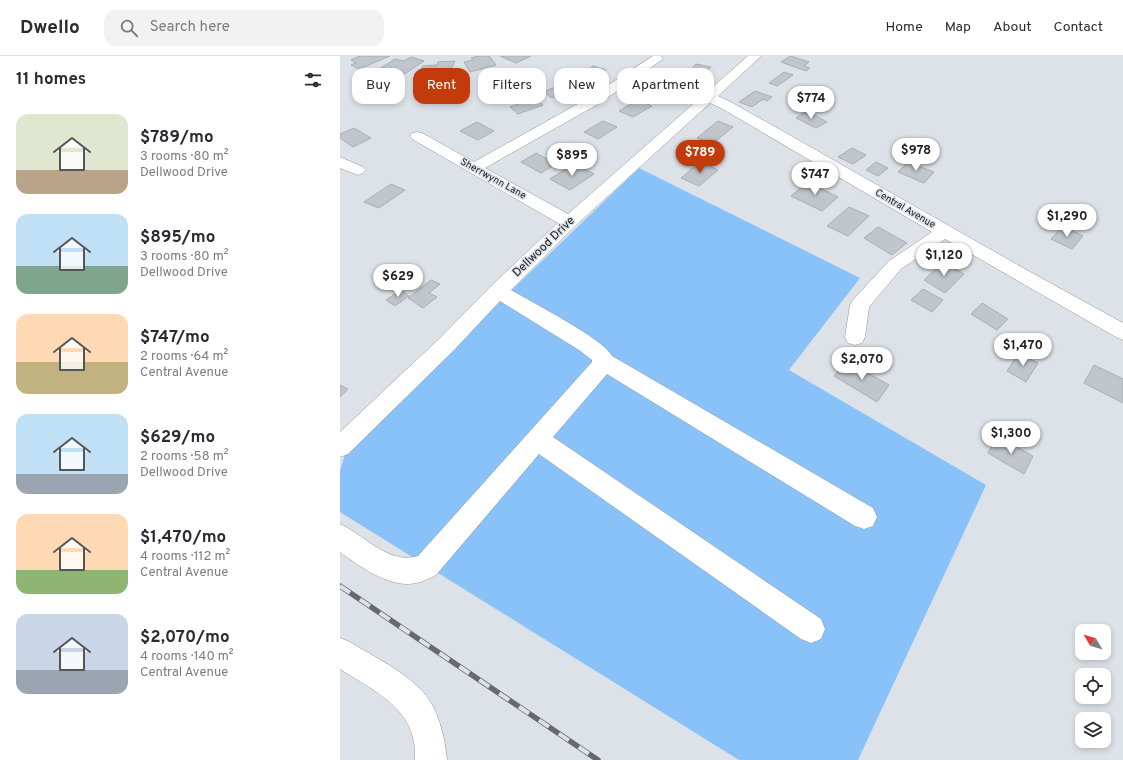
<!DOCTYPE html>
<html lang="en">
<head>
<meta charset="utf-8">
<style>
	:root { --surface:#fff; --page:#f2f2f3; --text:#2b2b33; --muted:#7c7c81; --line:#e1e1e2; --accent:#c33b0a }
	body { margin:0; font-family:Overpass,sans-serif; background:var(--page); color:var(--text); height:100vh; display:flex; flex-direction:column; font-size:15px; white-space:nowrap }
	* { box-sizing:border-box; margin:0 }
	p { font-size:13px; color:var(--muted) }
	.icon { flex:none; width:22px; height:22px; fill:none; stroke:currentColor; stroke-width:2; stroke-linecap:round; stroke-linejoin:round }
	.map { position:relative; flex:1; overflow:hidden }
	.side { display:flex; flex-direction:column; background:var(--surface); width:340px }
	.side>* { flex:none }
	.hud { position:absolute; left:12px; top:12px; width:380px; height:36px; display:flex; gap:8px }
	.needle { width:26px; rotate:308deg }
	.controls { position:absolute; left:735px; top:568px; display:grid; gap:8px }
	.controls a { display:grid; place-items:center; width:36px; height:36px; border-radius:8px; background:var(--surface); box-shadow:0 2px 6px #0003; font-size:20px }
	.price { position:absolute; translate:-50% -34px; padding:0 9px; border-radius:14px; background:#fff; color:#222; font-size:13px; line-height:26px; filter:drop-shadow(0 1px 2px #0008) }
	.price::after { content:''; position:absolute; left:50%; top:24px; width:12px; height:9px; margin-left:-6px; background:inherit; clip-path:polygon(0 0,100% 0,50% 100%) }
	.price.current { background:var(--accent); color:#fff }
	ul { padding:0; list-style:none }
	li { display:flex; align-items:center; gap:12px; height:100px; padding:0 16px }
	li span { display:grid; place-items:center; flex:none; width:112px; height:80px; border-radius:12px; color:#555 }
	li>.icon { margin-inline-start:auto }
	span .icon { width:48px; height:48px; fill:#fffc; stroke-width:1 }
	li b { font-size:17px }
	h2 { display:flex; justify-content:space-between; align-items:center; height:48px; padding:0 16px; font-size:17px }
	.pill { padding:0 14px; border-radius:12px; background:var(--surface); box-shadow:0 2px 6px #0003; font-size:14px; line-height:36px }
	.pill.current { background:var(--accent); color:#fff }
	header { display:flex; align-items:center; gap:24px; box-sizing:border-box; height:56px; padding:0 20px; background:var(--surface); border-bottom:1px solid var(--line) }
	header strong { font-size:19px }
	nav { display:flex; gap:22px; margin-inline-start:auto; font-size:14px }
	.search { width:280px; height:36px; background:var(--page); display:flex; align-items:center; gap:10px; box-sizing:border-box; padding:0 14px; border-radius:12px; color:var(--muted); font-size:15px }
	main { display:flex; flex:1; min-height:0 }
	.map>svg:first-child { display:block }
	.green { fill:#88c2f8 }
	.building { fill:#c0c6cc; stroke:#a8aeb4 }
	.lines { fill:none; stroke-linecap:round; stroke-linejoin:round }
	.minor-casing { stroke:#91979d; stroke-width:1 }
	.minor { fill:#fff; fill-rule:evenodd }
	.rail-casing { stroke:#66696d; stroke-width:5.5 }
	.rail { stroke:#dce2e8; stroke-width:4; stroke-dasharray:12; stroke-linecap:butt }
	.labels { text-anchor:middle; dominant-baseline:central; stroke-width:3; stroke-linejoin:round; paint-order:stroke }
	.far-street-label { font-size:10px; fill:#202224; stroke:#dce2e8 }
	.street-label { font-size:12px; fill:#202224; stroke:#dce2e8 }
</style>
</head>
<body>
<header>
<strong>Dwello</strong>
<div class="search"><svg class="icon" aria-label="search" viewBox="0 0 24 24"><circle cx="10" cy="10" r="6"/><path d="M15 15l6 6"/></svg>Search here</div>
<nav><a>Home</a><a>Map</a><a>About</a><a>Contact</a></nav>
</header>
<main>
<section class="side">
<h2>11 homes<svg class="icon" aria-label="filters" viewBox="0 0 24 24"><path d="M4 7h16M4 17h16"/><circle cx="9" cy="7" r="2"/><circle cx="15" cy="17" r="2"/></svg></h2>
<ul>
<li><span style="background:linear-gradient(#dfe7d0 70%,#b9a48a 0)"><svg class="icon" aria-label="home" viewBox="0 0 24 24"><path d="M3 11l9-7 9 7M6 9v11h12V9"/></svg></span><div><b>$789/mo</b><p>3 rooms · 80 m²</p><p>Dellwood Drive</p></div></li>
<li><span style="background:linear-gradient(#bfe0f5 65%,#7fa58c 0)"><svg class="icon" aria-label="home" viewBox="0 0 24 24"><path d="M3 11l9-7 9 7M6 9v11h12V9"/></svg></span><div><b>$895/mo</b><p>3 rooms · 80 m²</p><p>Dellwood Drive</p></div></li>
<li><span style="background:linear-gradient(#ffd9b3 60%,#c2b280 0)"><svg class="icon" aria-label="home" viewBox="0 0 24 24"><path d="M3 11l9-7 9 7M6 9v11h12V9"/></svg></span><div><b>$747/mo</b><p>2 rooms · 64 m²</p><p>Central Avenue</p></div></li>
<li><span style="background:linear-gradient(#bfe0f5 75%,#9aa5b1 0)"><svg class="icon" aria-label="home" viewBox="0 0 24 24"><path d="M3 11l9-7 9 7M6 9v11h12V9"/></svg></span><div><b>$629/mo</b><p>2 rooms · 58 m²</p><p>Dellwood Drive</p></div></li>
<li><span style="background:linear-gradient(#ffd9b3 70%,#8fb573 0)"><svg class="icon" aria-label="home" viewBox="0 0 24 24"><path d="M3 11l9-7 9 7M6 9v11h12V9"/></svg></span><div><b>$1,470/mo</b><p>4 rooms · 112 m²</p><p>Central Avenue</p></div></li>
<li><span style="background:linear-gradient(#c9d6e8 70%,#9aa5b1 0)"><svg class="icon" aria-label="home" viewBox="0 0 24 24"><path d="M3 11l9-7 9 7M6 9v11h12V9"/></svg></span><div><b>$2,070/mo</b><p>4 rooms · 140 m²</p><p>Central Avenue</p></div></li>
</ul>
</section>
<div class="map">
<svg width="783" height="704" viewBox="0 0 783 704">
	<rect width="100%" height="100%" fill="#dce2e8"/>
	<path class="green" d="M299 112 520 222 449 314 646 429 518 704H399L0 456V415L7 392Z"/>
	<g class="building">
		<path d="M20 0H50L19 13 11 9 16 7 11 4Z"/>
		<path d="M138 0H149L156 9 130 16 124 6 133 4 131 2Z"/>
		<path d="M160 0H191L176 7Z"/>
		<path d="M450 0 469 6 464 10 470 12 466 15 441 6Z"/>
		<path d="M71 1 84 5 57 23 33 17 55 3 64 5Z"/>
		<path d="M115 5 107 22 76 23 83 10 97 9 98 6Z"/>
		<path d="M356 8 371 11 361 21 347 18Z"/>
		<path d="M253 10 266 14 252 25 239 21Z"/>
		<path d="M444 16 453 19 437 30 429 27Z"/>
		<path d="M329 24 339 30 319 38 309 32Z"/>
		<path d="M230 25 238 31 212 42 203 36Z"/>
		<path d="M415 35 432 41 427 45 423 43 412 51 399 46Z"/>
		<path d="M195 42 203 49 178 58 170 51Z"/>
		<path d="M298 44 312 50 293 61 279 55Z"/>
		<path d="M467 55 487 66 476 72 456 62Z"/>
		<path d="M263 65 277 71 258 83 244 76Z"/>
		<path d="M378 65 393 71 372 88 357 82Z"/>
		<path d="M137 66 154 75 138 84 120 75Z"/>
		<path d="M14 72 31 82 13 91 0 82V78Z"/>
		<path d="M512 92 526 99 513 108 498 101Z"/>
		<path d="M196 97 216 108 201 117 181 106Z"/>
		<path d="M360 106 378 114 359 130 341 122Z"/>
		<path d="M536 106 548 112 538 120 526 114Z"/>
		<path d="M568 106 594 116 584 127 558 116Z"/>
		<path d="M234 108 254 118 230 134 210 123Z"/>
		<path d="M468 126 498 141 482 155 451 140Z"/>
		<path d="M51 128 65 134 39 152 24 146Z"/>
		<path d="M509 151 529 160 508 180 487 170Z"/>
		<path d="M723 170 743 180 732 193 711 183Z"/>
		<path d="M538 171 567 187 552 199 524 182Z"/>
		<path d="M603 206 624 218 605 237 584 224Z"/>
		<path d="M91 224 100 228 89 237 97 241 83 252 68 242Z"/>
		<path d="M583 233 603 244 592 256 571 244Z"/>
		<path d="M61 234 69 240 55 250 46 244Z"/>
		<path d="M642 247 668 263 657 274 631 258Z"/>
		<path d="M679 297 698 307 686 326 667 315Z"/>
		<path d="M506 305 549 329 537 346 494 320Z"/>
		<path d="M754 309 783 323V347L744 327Z"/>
		<path d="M0 329 8 333 0 341Z"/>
		<path d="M657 380 693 400 684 418 648 397Z"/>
	</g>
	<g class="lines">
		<g class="minor-casing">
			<g id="minor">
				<path d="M313 0H321L323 3 260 47 145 112 228 158 408 0H421L378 40 391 46 692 217 783 267V284L776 281 605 183 561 213 529 251 525 281 522 287 515 289 508 287 505 281 510 249 513 244 549 205 592 176 381 52 370 47 235 170 171 234C191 246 264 283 272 300L533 452 537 461 533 470 524 473 515 470 267 318 213 381 481 563 485 573 481 583 471 587 461 583 199 398 96 519C90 522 83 526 76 527 51 533 19 510 0 496V468C25 479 48 509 78 500L252 306V304L239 294 160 245 114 294 8 398 0 401V376L100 282 151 230 218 167 72 83 70 80 72 77 77 76 82 77 134 106 250 41Z"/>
				<path d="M0 101 23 111 26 114 23 117 18 119 0 112Z"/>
				<path d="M0 582 10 586C34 601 66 616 84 637 99 655 105 682 107 704H75C75 697 75 689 73 682 66 648 26 630 0 613Z"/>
			</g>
		</g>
		<use href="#minor" class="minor"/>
		<g class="rail-casing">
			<path id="rail" d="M0 530 258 704"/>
		</g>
		<use href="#rail" class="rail"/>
	</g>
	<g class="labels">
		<g class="far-street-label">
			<text transform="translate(153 123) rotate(29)">Sherrwynn Lane</text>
			<text transform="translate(565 153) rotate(30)">Central Avenue</text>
		</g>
		<g class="street-label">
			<text transform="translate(204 191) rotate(-44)">Dellwood Drive</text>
		</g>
	</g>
</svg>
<div class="controls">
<a><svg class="needle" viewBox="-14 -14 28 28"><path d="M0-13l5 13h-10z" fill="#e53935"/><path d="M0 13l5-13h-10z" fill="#7c7c81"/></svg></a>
<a><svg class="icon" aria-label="locate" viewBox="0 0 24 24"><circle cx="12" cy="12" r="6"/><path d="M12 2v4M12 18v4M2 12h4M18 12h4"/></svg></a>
<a><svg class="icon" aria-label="layers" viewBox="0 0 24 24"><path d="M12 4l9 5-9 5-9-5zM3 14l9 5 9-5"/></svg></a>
</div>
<b class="price" style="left:471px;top:64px">$774</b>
<b class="price" style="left:576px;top:116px">$978</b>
<b class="price current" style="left:360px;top:118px">$789</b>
<b class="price" style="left:232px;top:121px">$895</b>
<b class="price" style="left:475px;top:140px">$747</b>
<b class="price" style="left:727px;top:182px">$1,290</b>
<b class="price" style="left:604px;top:221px">$1,120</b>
<b class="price" style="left:58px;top:242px">$629</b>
<b class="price" style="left:683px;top:311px">$1,470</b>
<b class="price" style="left:522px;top:325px">$2,070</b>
<b class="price" style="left:671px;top:399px">$1,300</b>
<div class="hud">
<a class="pill">Buy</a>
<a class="pill current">Rent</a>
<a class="pill">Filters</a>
<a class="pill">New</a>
<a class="pill">Apartment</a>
</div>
</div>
</main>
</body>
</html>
